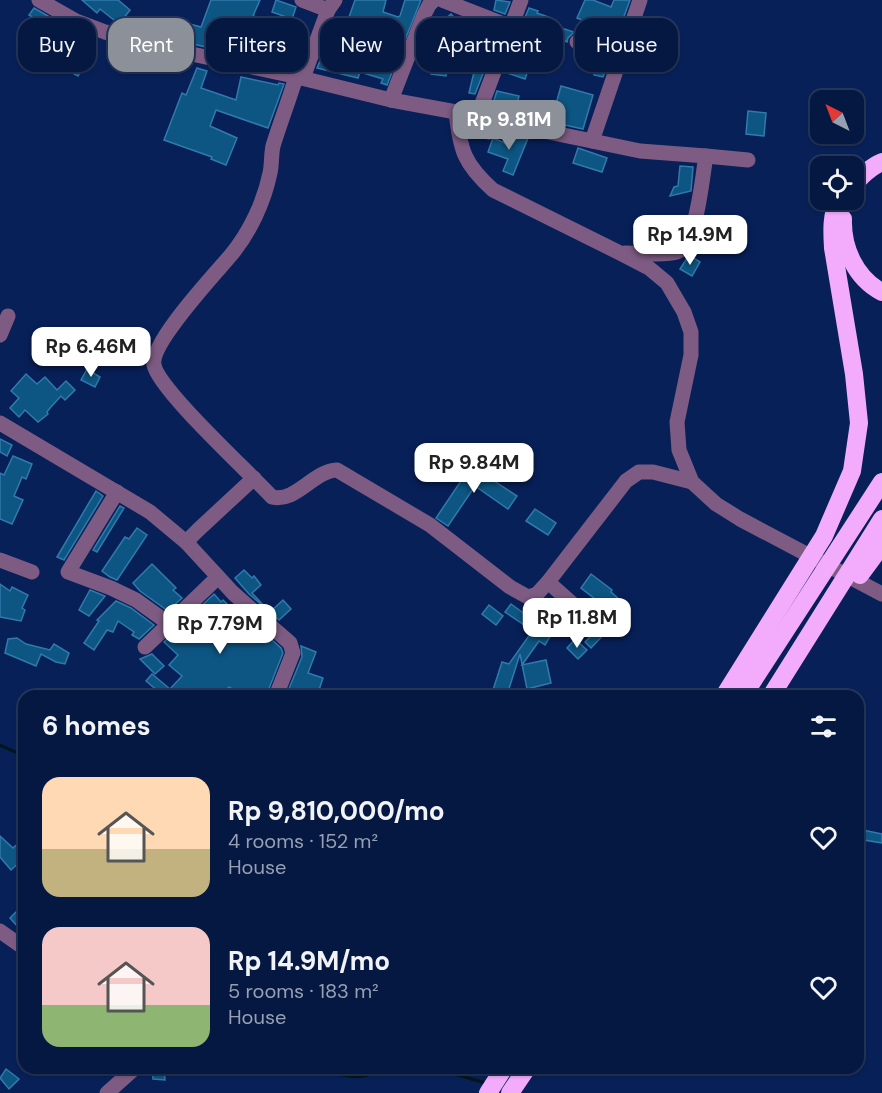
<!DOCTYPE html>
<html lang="en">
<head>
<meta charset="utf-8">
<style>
	:root { --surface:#051842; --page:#0e2149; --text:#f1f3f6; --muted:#97a0b2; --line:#26375b; --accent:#8c9099 }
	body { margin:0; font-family:"DM Sans",sans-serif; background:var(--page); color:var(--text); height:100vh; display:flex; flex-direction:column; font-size:22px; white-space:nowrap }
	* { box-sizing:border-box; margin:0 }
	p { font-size:20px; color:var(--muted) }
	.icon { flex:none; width:33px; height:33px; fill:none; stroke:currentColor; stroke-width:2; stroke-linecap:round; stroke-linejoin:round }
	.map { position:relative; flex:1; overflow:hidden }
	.side { position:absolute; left:18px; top:690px; width:846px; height:384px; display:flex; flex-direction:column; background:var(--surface); border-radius:18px; box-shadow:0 2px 4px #0004,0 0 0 2px var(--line) }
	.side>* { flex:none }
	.banner { position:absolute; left:18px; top:18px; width:846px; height:54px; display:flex; gap:12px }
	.needle { width:39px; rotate:318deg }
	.buttons { position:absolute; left:810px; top:90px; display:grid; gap:12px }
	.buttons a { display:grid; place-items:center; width:54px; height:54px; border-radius:12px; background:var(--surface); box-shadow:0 2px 4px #0004,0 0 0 2px var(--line); font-size:30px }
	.price { position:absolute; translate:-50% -51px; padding:0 14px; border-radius:12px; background:#fff; color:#222; font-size:20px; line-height:39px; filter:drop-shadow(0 2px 3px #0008) }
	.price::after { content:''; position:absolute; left:50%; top:36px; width:18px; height:14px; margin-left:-9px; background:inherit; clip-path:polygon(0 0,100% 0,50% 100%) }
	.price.on { background:var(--accent); color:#fff }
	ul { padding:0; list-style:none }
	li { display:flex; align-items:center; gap:18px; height:150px; padding:0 24px }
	li span { display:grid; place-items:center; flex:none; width:168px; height:120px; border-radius:18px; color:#555 }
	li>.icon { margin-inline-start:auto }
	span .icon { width:72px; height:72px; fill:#fffc; stroke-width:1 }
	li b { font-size:26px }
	h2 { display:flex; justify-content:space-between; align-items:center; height:72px; padding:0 24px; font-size:26px }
	.pill { padding:0 21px; border-radius:18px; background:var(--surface); box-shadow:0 2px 4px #0004,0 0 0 2px var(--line); font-size:21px; line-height:54px }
	.pill.on { background:var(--accent); color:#fff }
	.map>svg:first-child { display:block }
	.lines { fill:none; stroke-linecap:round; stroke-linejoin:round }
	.stream { stroke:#001618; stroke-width:3 }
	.building { fill:#0d5683; stroke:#3279ac; stroke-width:1.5 }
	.minor { stroke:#7e5b83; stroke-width:15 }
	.highway { stroke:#f3abfc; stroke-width:18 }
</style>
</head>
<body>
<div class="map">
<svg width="882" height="1093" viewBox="0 0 882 1093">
	<rect width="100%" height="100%" fill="#072058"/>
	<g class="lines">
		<g class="stream">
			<path d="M0 745 24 756"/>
			<path d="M323 1068C352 1081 362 1078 391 1068"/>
			<path d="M435 1068 485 1083"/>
		</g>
	</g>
	<g class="building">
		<path d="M82 0H118L130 10 119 24 100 9 97 13Z"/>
		<path d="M211 0H260L253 16 267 20 257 54 245 50 243 55 232 52 233 46 209 39 206 47 180 41 182 35 170 31 175 20 201 27Z"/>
		<path d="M276 0 296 7 292 19 272 12Z"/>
		<path d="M355 0H386L383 12 398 17 400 16 405 0H421L387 85 381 83 383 79 360 72 358 78 317 68 323 54 332 57 335 51 350 56 355 41 335 35 340 21 346 23 349 17Z"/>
		<path d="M496 0 510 2 505 14 494 10Z"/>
		<path d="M585 0H593L611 7 614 0H630L622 22 620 21 615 33 577 18Z"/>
		<path d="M34 8 62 24 50 41 41 34 46 26 29 15Z"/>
		<path d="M529 8 538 11 537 13 551 18 549 24 574 32 568 38 567 42 563 40 560 48 539 40 525 79 504 72 517 39 529 44 535 26 523 22Z"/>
		<path d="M451 14 462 26 446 39 436 27Z"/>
		<path d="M487 30 497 34 492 48 481 44Z"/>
		<path d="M72 32 80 36 72 51 87 59 78 76 55 64Z"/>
		<path d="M286 38 303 44 297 67 278 63Z"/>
		<path d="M484 53 490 56 475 94 469 93 474 72 475 73Z"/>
		<path d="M597 64 607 67 603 77 594 75Z"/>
		<path d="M432 65 447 67 446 76 431 74Z"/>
		<path d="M197 68 207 71 201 88 236 100 241 77 278 85 279 83 284 84 268 128 216 110 210 126 237 138 226 165 211 159 212 157 164 140 182 93 186 95Z"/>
		<path d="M561 86 593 95 583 129 551 122Z"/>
		<path d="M497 91 519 96 515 112 492 106Z"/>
		<path d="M748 111 766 113 764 136 746 134Z"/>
		<path d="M477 127 491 130 489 139 475 135Z"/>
		<path d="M509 134 528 138 513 175 503 171 508 159 488 152 493 138 505 143Z"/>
		<path d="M578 148 607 158 602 172 573 163Z"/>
		<path d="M680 166 693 167 691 191 670 196 674 187 678 186Z"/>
		<path d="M660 218 682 227 676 241H672L671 243 657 244 650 241Z"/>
		<path d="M689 255 700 262 692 276 680 269Z"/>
		<path d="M87 369 100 377 95 387 81 380Z"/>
		<path d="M26 374 37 384 45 377 57 390 66 381 75 390 65 400 61 396 50 408 47 412 48 414 38 422 25 410 19 417 10 408 19 398 11 391Z"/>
		<path d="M0 439 12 445 7 456 0 452Z"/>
		<path d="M13 456 32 464 26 479 22 477 14 496 23 500 12 524 0 519V473L4 475Z"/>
		<path d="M471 466 517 496 508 509 475 486 448 526 436 518Z"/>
		<path d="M96 491 103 496 64 560 57 557Z"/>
		<path d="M120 506 124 508 97 552 93 550Z"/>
		<path d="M535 509 556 523 548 535 526 521Z"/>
		<path d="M137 528 147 535 117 580 110 577 102 571 125 537 129 539Z"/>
		<path d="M152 564 176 588 173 590 182 598 168 611 140 591 133 583Z"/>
		<path d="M244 570 252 578 254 576 261 585 252 593 270 612 283 600 291 609 279 620 249 594 235 578Z"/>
		<path d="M591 574 612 590 611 592 629 608 591 648 585 642 601 626 594 619 604 606 581 588Z"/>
		<path d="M0 584 10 591 12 587 28 595 22 608 25 610 21 621 0 617Z"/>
		<path d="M90 590 105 596 89 616 79 610Z"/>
		<path d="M214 594 221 602 223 600 233 610 235 607 281 648 283 653 266 696H245L229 687 221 696H156L159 692 146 681 152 674 170 689 182 676 169 665 178 655 164 642Z"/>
		<path d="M116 601 131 608 154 625 139 639 132 635 134 632 118 621 113 632 107 630 94 650 84 643 99 621 97 620Z"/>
		<path d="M511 604 533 620 543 607 556 618 545 631 551 635 545 645 539 641 522 665 546 660 551 683 527 689 520 654 507 695 493 690 502 662 509 664 531 633 526 629 527 627 505 612Z"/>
		<path d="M489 605 503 616 496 625 482 614Z"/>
		<path d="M17 638 26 644 50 650 54 644 69 653 65 664 56 662 41 654 36 666 5 653 8 639Z"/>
		<path d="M575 639 587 650 578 659 567 648Z"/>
		<path d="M301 646 316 652 308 673 323 678 317 696 301 692 299 696H286L302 657Z"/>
		<path d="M152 654 164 666 155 674 140 659Z"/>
		<path d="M858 829 882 834V843L858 839Z"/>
		<path d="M0 836 13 848 24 838V858L11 870 0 857Z"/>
		<path d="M19 909 24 913V923L18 927 10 918Z"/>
		<path d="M152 1068H164L165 1080 153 1079Z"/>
		<path d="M6 1069 19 1079 9 1089 0 1078Z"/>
	</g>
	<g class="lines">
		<g class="minor">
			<path d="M39 0 76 21 105 32 141 43 289 75 391 100 456 112C460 150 464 164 493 190L622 254 649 268 667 283 684 312 691 332V355L677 422 679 450 692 482 716 504 740 519 882 594"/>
			<path d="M302 0 328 10"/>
			<path d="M442 0 511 27"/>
			<path d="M521 0 477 117 640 151 706 156C702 177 697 245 677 252 666 256 638 253 625 253"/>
			<path d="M577 42 618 59"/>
			<path d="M296 77C289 100 280 123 273 146 271 155 272 165 270 173 264 202 250 232 231 255 215 274 150 343 154 365 159 390 250 473 272 497 296 503 313 471 337 470L430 525 510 587 528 597 537 594 548 582 626 481 639 472H653L692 482"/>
			<path d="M303 78 328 10 335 0"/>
			<path d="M391 100 424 15 429 5 434 0"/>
			<path d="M592 141 640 0"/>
			<path d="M706 156 748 160"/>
			<path d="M0 335 8 316"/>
			<path d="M0 423 150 512 186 542"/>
			<path d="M254 478 198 530 186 542 233 593 290 643 293 653 276 696"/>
			<path d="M117 492 68 572 111 588 136 600 168 623"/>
			<path d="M0 560 32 572"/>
			<path d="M548 582 585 615"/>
			<path d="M145 647 218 577"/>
			<path d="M0 931 24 948"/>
			<path d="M107 1093 135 1068"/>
		</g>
		<g class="highway">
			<path d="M854 186C859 177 872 166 882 162"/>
			<path d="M843 219C842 247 855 278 882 292"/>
			<path d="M860 575 882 545"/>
			<path d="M724 696 824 536 852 471 859 423 854 374 833 248C832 232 831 214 839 200"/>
			<path d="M743 696 882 482"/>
			<path d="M771 696 882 519"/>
			<path d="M488 1093 504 1068"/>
			<path d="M510 1093 527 1068"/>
		</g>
	</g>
</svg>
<div class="buttons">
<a><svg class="needle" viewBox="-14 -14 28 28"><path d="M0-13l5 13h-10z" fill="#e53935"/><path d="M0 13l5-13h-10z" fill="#97a0b2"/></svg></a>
<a><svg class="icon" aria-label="locate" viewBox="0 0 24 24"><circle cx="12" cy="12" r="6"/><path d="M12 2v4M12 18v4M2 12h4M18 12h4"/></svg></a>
</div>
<b class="price on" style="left:509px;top:151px">Rp 9.81M</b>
<b class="price" style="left:690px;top:266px">Rp 14.9M</b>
<b class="price" style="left:91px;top:378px">Rp 6.46M</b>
<b class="price" style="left:474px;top:494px">Rp 9.84M</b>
<b class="price" style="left:577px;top:649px">Rp 11.8M</b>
<b class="price" style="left:220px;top:655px">Rp 7.79M</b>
<div class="banner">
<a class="pill">Buy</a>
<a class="pill on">Rent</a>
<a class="pill">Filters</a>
<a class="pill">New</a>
<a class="pill">Apartment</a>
<a class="pill">House</a>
</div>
<section class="side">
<h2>6 homes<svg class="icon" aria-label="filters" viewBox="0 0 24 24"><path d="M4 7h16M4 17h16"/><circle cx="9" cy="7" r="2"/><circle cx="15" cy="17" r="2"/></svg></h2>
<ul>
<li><span style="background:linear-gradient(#ffd9b3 60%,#c2b280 0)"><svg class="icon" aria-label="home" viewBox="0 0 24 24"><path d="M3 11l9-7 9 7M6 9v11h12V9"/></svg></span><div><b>Rp 9,810,000/mo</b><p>4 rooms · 152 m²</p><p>House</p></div><svg class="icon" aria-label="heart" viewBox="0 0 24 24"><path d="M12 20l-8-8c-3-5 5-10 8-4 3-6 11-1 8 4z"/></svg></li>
<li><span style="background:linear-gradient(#f6c9c9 65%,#8fb573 0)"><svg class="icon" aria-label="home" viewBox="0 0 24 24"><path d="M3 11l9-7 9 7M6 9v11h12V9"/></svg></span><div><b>Rp 14.9M/mo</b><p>5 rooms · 183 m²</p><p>House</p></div><svg class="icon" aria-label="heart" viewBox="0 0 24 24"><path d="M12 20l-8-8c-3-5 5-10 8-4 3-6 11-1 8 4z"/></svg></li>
</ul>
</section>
</div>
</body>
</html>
